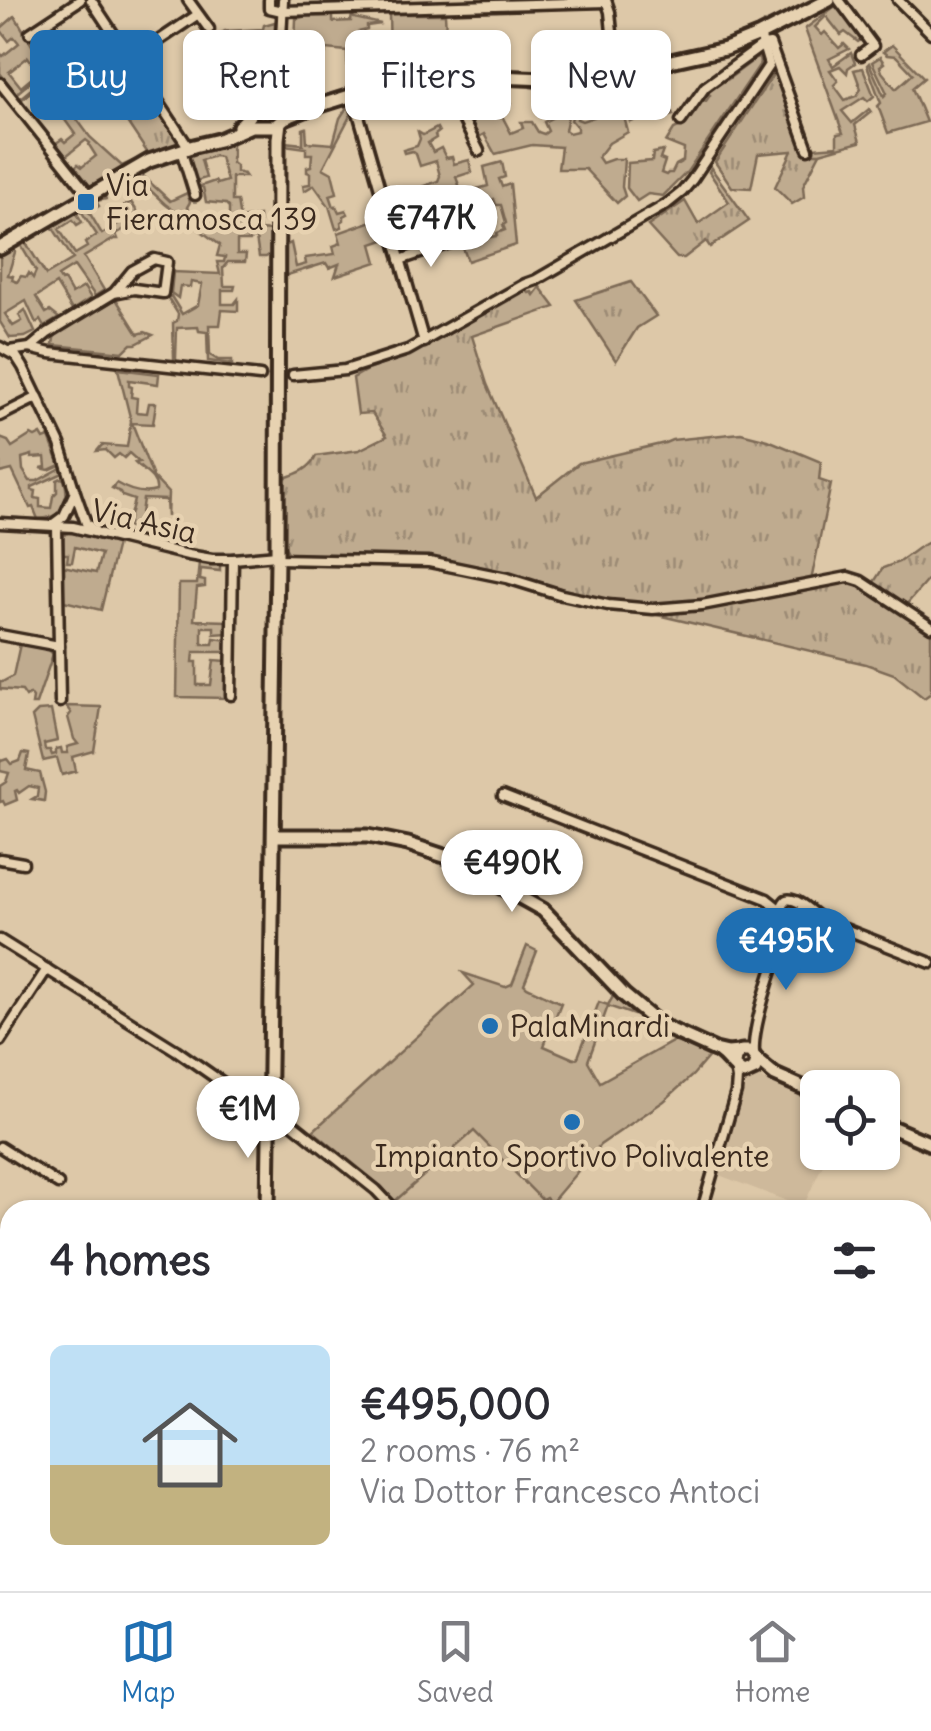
<!DOCTYPE html>
<html lang="en">
<head>
<meta charset="utf-8">
<style>
	:root { --surface:#fff; --page:#f7f7f7; --text:#2b2b33; --muted:#7c7c81; --line:#e1e1e2; --accent:#1f6fb2 }
	body { margin:0; font-family:Delius,sans-serif; background:var(--page); color:var(--text); height:100vh; display:flex; flex-direction:column; font-size:38px; white-space:nowrap }
	* { box-sizing:border-box; margin:0 }
	p { font-size:32px; color:var(--muted) }
	.icon { flex:none; width:55px; height:55px; fill:none; stroke:currentColor; stroke-width:2; stroke-linecap:round; stroke-linejoin:round }
	.map { position:relative; flex:1; overflow:hidden }
	.panel { position:absolute; left:0px; top:1200px; width:932px; height:392px; display:flex; flex-direction:column; background:var(--surface); border-radius:30px 30px 0 0; box-shadow:0 2px 8px #0004 }
	.panel>* { flex:none }
	.hud { position:absolute; left:30px; top:30px; width:872px; height:90px; display:flex; gap:20px }
	.buttons { position:absolute; left:800px; top:1070px; display:grid; gap:20px }
	.buttons a { display:grid; place-items:center; width:100px; height:100px; border-radius:15px; background:var(--surface); box-shadow:0 2px 8px #0004; font-size:50px }
	.price { position:absolute; translate:-50% -85px; padding:0 22px; border-radius:35px; background:#fff; color:#222; font-size:32px; line-height:65px; filter:drop-shadow(0 2px 5px #0008) }
	.price::after { content:''; position:absolute; left:50%; top:60px; width:30px; height:22px; margin-left:-15px; background:inherit; clip-path:polygon(0 0,100% 0,50% 100%) }
	.price.selected { background:var(--accent); color:#fff }
	ul { padding:0; list-style:none }
	li { display:flex; align-items:center; gap:30px; height:250px; padding:0 50px }
	li+li { border-top:2px solid var(--line) }
	li span { display:grid; place-items:center; flex:none; width:280px; height:200px; border-radius:15px; color:#555 }
	li>.icon { margin-inline-start:auto }
	span .icon { width:120px; height:120px; fill:#fffc; stroke-width:1 }
	li b { font-size:42px }
	h2 { display:flex; justify-content:space-between; align-items:center; height:120px; padding:0 50px; font-size:42px }
	.chip { padding:0 35px; border-radius:15px; background:var(--surface); box-shadow:0 2px 8px #0004; font-size:35px; line-height:90px }
	.chip.selected { background:var(--accent); color:#fff }
	.dock { display:flex; justify-content:space-around; align-items:center; height:140px; border-top:2px solid var(--line); background:var(--surface); font-size:28px; color:var(--muted) }
	.dock a { display:grid; justify-items:center; gap:5px }
	.dock .selected { color:var(--accent) }
	.map>svg:first-child { display:block }
	.built { fill:#ceb99b }
	.grass { fill:url(#grass-tufts); stroke:#7d6a56; stroke-width:2.5 }
	.garden { fill:#bfab8f; stroke:#7d6a56; stroke-width:2.5 }
	.lines { fill:none; stroke-linecap:round; stroke-linejoin:round }
	.street-casing { stroke:#3b2a1e; stroke-width:15 }
	.secondary-casing { stroke:#3b2a1e; stroke-width:19 }
	.street { stroke:#e7d2b1; stroke-width:8 }
	.secondary { stroke:#e7d2b1; stroke-width:11 }
	.poi-dot { fill:#1f6fb2; stroke:#e7d2b1; stroke-width:4 }
	.labels { text-anchor:middle; dominant-baseline:central; stroke-width:9; stroke-linejoin:round; paint-order:stroke }
	.poi-label { font-size:30px; fill:#3b2a1e; stroke:#e7d2b1; text-anchor:start }
	.street-label { font-size:30px; fill:#3b2a1e; stroke:#e7d2b1 }
</style>
</head>
<body>
<div class="map">
<svg width="931" height="1591" viewBox="0 0 931 1591">
	<defs>
		<pattern id="grass-tufts" width="24" height="20" patternUnits="userSpaceOnUse" patternTransform="scale(2.5)"><rect width="24" height="20" fill="#bfab8f"/><path d="M3 7l-1-3M5 7V3M7 7l1-3M15 17l-1-3M17 17v-4M19 17l1-3" fill="none" stroke="#9c8b74"/></pattern>
	</defs>
	<rect width="100%" height="100%" fill="#ddc8a8"/>
	<filter id="ink" filterUnits="userSpaceOnUse"><feTurbulence type="fractalNoise" baseFrequency=".01" numOctaves="2"/><feDisplacementMap in="SourceGraphic" scale="20" xChannelSelector="R" yChannelSelector="G"/><feConvolveMatrix kernelMatrix="1 2 1 2 8 2 1 2 1" color-interpolation-filters="sRGB"/></filter>
	<g filter="url(#ink)">
		<g class="built">
			<path d="M758 1077 817 1103 818 1152 828 1153 803 1207 719 1175 744 1085 748 1080Z"/>
			<path d="M474 1131 542 1200 545 1197 551 1203 544 1210H402L394 1202Z"/>
		</g>
		<g class="grass">
			<path d="M275 22 272 87 270 91 256 98 240 121 215 51 212 52 205 42 225 31 263 29 264 25Z"/>
			<path d="M776 70 805 152 820 153 803 186 804 197 792 204 775 187 792 151 758 154 751 188 732 187 715 162Z"/>
			<path d="M147 96 180 145 149 155 121 113Z"/>
			<path d="M711 168 749 221 710 247 706 241 684 258H677L648 226 685 201 698 224 729 202 709 172Z"/>
			<path d="M631 282 656 316 637 328 616 361 576 300Z"/>
			<path d="M540 287 555 307 472 336 487 384 536 497 579 463 665 443 672 440 741 433 768 440 821 462 819 480 831 484 811 581 688 603 644 604 600 599 508 574 432 558 293 555 288 552 284 545V478C297 474 311 469 316 456L359 450 387 436 372 413 358 414 353 378 367 370 409 355 517 292 525 289 529 293 532 292 534 295Z"/>
			<path d="M931 541V576L906 605 872 585 883 568 899 562 918 548Z"/>
			<path d="M845 580 856 581 931 632V693L924 698 894 674 866 664 653 614 705 608Z"/>
		</g>
		<g class="garden">
			<path d="M834 7H837L862 39 858 42 845 32 841 35 826 16 815 27 822 35 825 32 839 48 844 44 849 49 829 59 833 66 851 53 855 63 848 68 847 73 840 66 830 70 838 81 834 85 845 100 856 96 861 89 854 70 863 68 874 96 868 101 864 97 842 111 852 123 869 109 871 112 855 125 860 142 820 153H814L812 148 837 146V134L843 133 805 29Z"/>
			<path d="M389 14H445L446 32 435 31 434 35 424 44 425 76 415 67 413 40 401 41V52L390 53Z"/>
			<path d="M352 15 354 18 381 24 367 26V30L358 32V43L362 52 354 61 357 67 355 69 363 84 348 88 347 51 327 49 324 57 310 59 309 43 295 47 296 19 306 16H333V22L351 21Z"/>
			<path d="M15 16 68 107 90 137 122 166 133 161V163L91 187 75 167 78 164 82 167 96 156 89 145 90 143 86 140 66 156 56 143 62 139 65 142 75 134 60 113 52 118 47 113 53 107 38 90 35 92 33 90 21 100 20 98 41 81 37 74 39 72 28 57 9 72 21 87 33 77 34 79 16 94 0 73V53L3 56 19 43 14 37 9 41 0 29Z"/>
			<path d="M892 45 924 78 912 88 926 122 888 133 878 106 881 103 867 65 869 63 884 96 887 93 872 62 880 57 884 63 880 66 882 72 896 89 913 74 896 56 887 55 883 52Z"/>
			<path d="M759 58 760 64 687 172 663 196 648 194 637 201 627 188 628 163 652 161 653 153 663 151 660 159 665 161 661 173 666 175 668 173H672L676 165 683 161 684 149 666 142 674 129 681 126 692 109 696 111 699 106 695 103 699 97 706 101 710 95 704 91 719 79 727 80 755 59Z"/>
			<path d="M658 73 660 84 650 88 654 103 665 101 666 106 670 105 673 115 654 120 649 103H636V120L631 122 619 80Z"/>
			<path d="M593 84 597 97 603 96 606 114 622 109 628 132 609 143 598 157 602 163 613 159H624L622 187 625 196 617 203 585 169H558L561 147 532 145 495 154 484 134 479 137 456 93 459 88 501 85 511 103 501 114 511 133 523 128 521 122H532L538 132 544 134 548 131 544 122 561 113 566 114 568 106 561 104 548 90 530 87 574 88 565 130 569 133 577 131V127L571 120 573 114 578 115 577 119 582 121 594 117 590 99 579 102 578 87Z"/>
			<path d="M437 90 443 94 451 111 435 119 432 106 423 110 421 105 416 107 414 105 407 109 410 115H403L386 100 390 95Z"/>
			<path d="M349 104 351 114 323 168 332 173 337 193 330 195 334 207 336 206 339 212 346 210 348 214 344 216V220L341 222 342 227 336 229 329 206 314 185 304 191 303 185 310 184V173L307 172V167L311 166 312 154H306V148L284 145V142L303 144V129L306 128 307 142 333 144 340 118Z"/>
			<path d="M437 128 439 132 435 135 436 138 428 143 433 152 441 148 446 158 452 157 454 164 469 160 472 172 456 177 460 188 465 189 466 192 488 186 484 167 502 162 505 177 499 179 502 187 510 184 516 245 468 261 461 243 471 240 469 236 479 228 490 234 491 237 497 236V233L505 230 503 225 506 223 501 205H496L494 199 488 202 494 222 485 217 480 201 475 199 456 203 459 214 456 227 446 199 429 204 424 186 438 181 440 176 436 161 420 166 416 154 412 151 404 153 403 150 417 146 420 139 418 132 423 135Z"/>
			<path d="M232 141V163L236 166V172L244 174 246 177H232V201H237L240 219 259 216 260 230 270 231V254L266 257H259L256 238H251L250 241H237V254H246L245 262H228L223 268 224 286H235L234 290H222V304H234L238 299V311L222 310 220 325H209L210 355 218 360H232V364L208 361 207 332 199 331 198 327 177 328 176 358H174L173 323 177 321 178 314 168 298 171 296 182 314 198 305 202 284 191 282 190 287 180 286 178 298 171 293 173 272 220 274 217 262H224L225 257 217 256 220 245 165 204 135 176 140 173 170 201 187 193 190 202 187 207 191 215 202 218 206 224H213L214 229H226V224L229 223V207L226 204 206 202 203 187H198L215 181 217 184 227 181 220 157 215 156 201 160 206 178 196 181 189 157 191 154Z"/>
			<path d="M103 194 106 199 96 201 99 206 89 212 102 234 127 218 121 208 131 202 142 219 116 234 118 239H114L84 257 104 290 95 296 74 266 58 276 61 281 64 280 72 294 84 287 91 298 72 310 56 284 36 297 46 313 50 311 59 318 44 327 40 320 36 323 26 301 5 314 13 326 22 321 19 315 25 310 35 332 25 337 10 338 0 322V256L13 248 15 252 8 275 13 276 12 280 17 282 21 276 27 277 29 273 33 278 36 271 20 244 25 241 46 275 73 259 51 225 75 210 82 222 77 225 73 220 59 229 75 254 87 247 85 243 97 235 79 208Z"/>
			<path d="M381 218 387 222 390 238 372 244 377 262 335 276 339 264 329 268 326 263 284 276V246L291 243 296 267 306 264 305 258 335 254 333 246 341 243 338 233Z"/>
			<path d="M116 299 138 334 145 332 153 335 136 344H131L123 352 53 345 54 338 57 334Z"/>
			<path d="M118 369 159 374 158 384 129 380V386L132 387 131 397 137 398 136 412 147 413 149 403H156L153 424 132 423 153 477 168 493 167 517 166 500 143 499 139 528 127 527 134 500 122 496 120 492 112 488 116 483C128 490 143 495 156 491 158 478 143 471 135 463L139 462 129 453 124 458 119 454 114 458 106 450 97 451 102 445 127 447 131 421Z"/>
			<path d="M41 434 44 439 49 437 60 465 49 470 41 468 46 467 45 457 32 458V455L22 458 23 470 30 481H37L61 468 63 473 32 487V490L36 491 35 498 40 499V507L51 508 53 496 57 492V480L61 478 64 479C71 502 64 518 38 519L33 507 30 508 12 470 0 473V438L8 441 12 447 31 435 35 437Z"/>
			<path d="M69 532 117 544 101 610 64 601 63 566 96 573 101 554 75 547 72 562H67L68 554H63V536Z"/>
			<path d="M199 562 220 564V571L201 569 200 580 205 581V587L197 588 194 620 228 621V633L214 634V627H202V644H213L214 638 228 640V652H194L193 662H197V685H211L214 660 227 661V698L177 697 179 584H197Z"/>
			<path d="M20 644 49 650 53 654 36 704H32L33 698 30 694 26 697 22 691 0 689V681L2 682 13 676Z"/>
			<path d="M66 706 101 707 94 751 73 757 76 771 62 775 57 758 43 761 32 717 38 711 51 710 57 741 44 744 45 750H50L52 755 56 754V749L61 748 62 753H68L67 747 78 744 74 739 68 717 71 713Z"/>
			<path d="M23 753 29 754 26 770 40 773 45 792 44 801 32 799 37 796 38 788 29 786 19 793 17 790 15 791 17 800 5 805 3 801 0 802V786L6 782 9 773 0 771V759L2 761 8 759 12 764 20 761Z"/>
			<path d="M527 946 537 951 524 984 527 987 561 1003 544 1046 574 1059 578 1057 599 1002 608 1005 614 995 637 1016 608 1006 588 1061 600 1082 674 1041 710 1055 693 1075 664 1101 600 1145 551 1203 546 1198 542 1200 474 1131 394 1202 382 1187 313 1131 474 985 463 973 505 987 512 984Z"/>
			<path d="M193 1582H371V1583L360 1591H193Z"/>
		</g>
		<g class="lines">
			<g class="street-casing">
				<g id="street">
					<path d="M91 0 189 148"/>
					<path d="M188 0 209 29"/>
					<path d="M269 0V8L282 11 606 2"/>
					<path d="M606 0 610 12 616 73"/>
					<path d="M839 0 873 46 861 55"/>
					<path d="M898 0 931 33"/>
					<path d="M30 33 80 0"/>
					<path d="M444 82 479 151"/>
					<path d="M0 83 89 195"/>
					<path d="M353 95 424 342"/>
					<path d="M73 98 197 15"/>
					<path d="M280 103 279 77 283 0"/>
					<path d="M681 121 705 87 763 45 770 44 808 149"/>
					<path d="M181 150 195 195"/>
					<path d="M400 260 450 243"/>
					<path d="M0 347 16 356 23 367 60 444 75 492"/>
					<path d="M30 348 48 333 114 293 132 271 154 259 167 262 163 293 134 289 114 293"/>
					<path d="M9 351 30 348 50 353 260 376"/>
					<path d="M293 375 345 370 408 350 525 284 536 280 667 204 682 192 692 180 769 65 760 35"/>
					<path d="M0 416 38 397"/>
					<path d="M0 523 73 527 188 555 212 559H233L277 555"/>
					<path d="M52 525 64 516 75 492 86 523 95 531"/>
					<path d="M277 559 429 562 507 578 562 595 608 605 653 609 702 605 848 577 861 581 931 627"/>
					<path d="M0 635 59 646 57 527"/>
					<path d="M59 646 60 702"/>
					<path d="M231 695 233 559"/>
					<path d="M503 796 767 899 782 911"/>
					<path d="M0 859 23 863"/>
					<path d="M802 905 801 913 795 918 787 917C781 912 780 906 786 900 797 897 811 912 822 920L931 963"/>
					<path d="M0 940 176 1050 259 1108 293 1124 376 1190 395 1210"/>
					<path d="M0 1041 47 969"/>
					<path d="M754 1052C752 1026 779 941 795 919"/>
					<path d="M0 1147 58 1184"/>
					<path d="M702 1210 736 1092 737 1079 735 1067"/>
					<path d="M0 1270 9 1275"/>
					<path d="M931 1361C924 1382 924 1402 931 1423"/>
					<path d="M922 1545 931 1552"/>
					<path d="M485 1582 494 1591"/>
					<path d="M651 1582 657 1591"/>
					<path d="M712 1582 718 1591"/>
					<path d="M813 1582 823 1591"/>
					<path d="M443 1591 450 1582"/>
					<path d="M666 1591 672 1582"/>
					<path d="M786 1591 795 1582"/>
				</g>
			</g>
			<g class="secondary-casing">
				<g id="secondary">
					<path d="M239 126C251 118 260 91 277 100 286 105 287 109 299 110"/>
					<path d="M0 248 149 161 194 146 219 140 251 126H275L285 118 308 109 353 95 378 89 495 77 571 80 616 73 725 49 760 35 829 0"/>
					<path d="M274 836H368L408 844 450 858 543 910 624 995 660 1025 715 1050 728 1053 739 1052"/>
					<path d="M719 1052C728 1058 734 1070 744 1074L755 1069 757 1060 750 1051H742L735 1057 734 1065"/>
					<path d="M757 1060 775 1075 818 1094"/>
					<path d="M882 1123 931 1144"/>
					<path d="M268 1210 277 559 278 139 280 122"/>
					<path d="M139 1591 146 1582"/>
				</g>
			</g>
			<use href="#street" class="street"/>
			<use href="#secondary" class="secondary"/>
		</g>
	</g>
	<g class="poi-dot">
		<rect x="76" y="192" width="20" height="20" rx="5"/>
		<circle cx="490" cy="1026" r="10"/>
		<circle cx="572" cy="1122" r="10"/>
	</g>
	<g class="labels">
		<g class="poi-label">
			<text x="106" y="185">Via<tspan x="106" dy="34">Fieramosca 139</tspan></text>
			<text x="510" y="1026">PalaMinardi</text>
			<text x="572" y="1156" text-anchor="middle">Impianto Sportivo Polivalente</text>
		</g>
		<g class="street-label">
			<text transform="translate(144 521) rotate(13)">Via Asia</text>
		</g>
	</g>
</svg>
<div class="buttons">
<a><svg class="icon" aria-label="locate" viewBox="0 0 24 24"><circle cx="12" cy="12" r="6"/><path d="M12 2v4M12 18v4M2 12h4M18 12h4"/></svg></a>
</div>
<b class="price" style="left:431px;top:270px">€747K</b>
<b class="price" style="left:512px;top:915px">€490K</b>
<b class="price selected" style="left:786px;top:993px">€495K</b>
<b class="price" style="left:248px;top:1161px">€1M</b>
<div class="hud">
<a class="chip selected">Buy</a>
<a class="chip">Rent</a>
<a class="chip">Filters</a>
<a class="chip">New</a>
</div>
<section class="panel">
<h2>4 homes<svg class="icon" aria-label="filters" viewBox="0 0 24 24"><path d="M4 7h16M4 17h16"/><circle cx="9" cy="7" r="2"/><circle cx="15" cy="17" r="2"/></svg></h2>
<ul>
<li><span style="background:linear-gradient(#bfe0f5 60%,#c2b280 0)"><svg class="icon" aria-label="home" viewBox="0 0 24 24"><path d="M3 11l9-7 9 7M6 9v11h12V9"/></svg></span><div><b>€495,000</b><p>2 rooms · 76 m²</p><p>Via Dottor Francesco Antoci</p></div></li>
</ul>
</section>
</div>
<nav class="dock">
<a class="selected"><svg class="icon" aria-label="map" viewBox="0 0 24 24"><path d="M3 6l6-2 6 2 6-2v14l-6 2-6-2-6 2zM9 4v14M15 6v14"/></svg>Map</a>
<a><svg class="icon" aria-label="saved" viewBox="0 0 24 24"><path d="M7 4h10v16l-5-4-5 4z"/></svg>Saved</a>
<a><svg class="icon" aria-label="home" viewBox="0 0 24 24"><path d="M3 11l9-7 9 7M6 9v11h12V9"/></svg>Home</a>
</nav>
</body>
</html>
